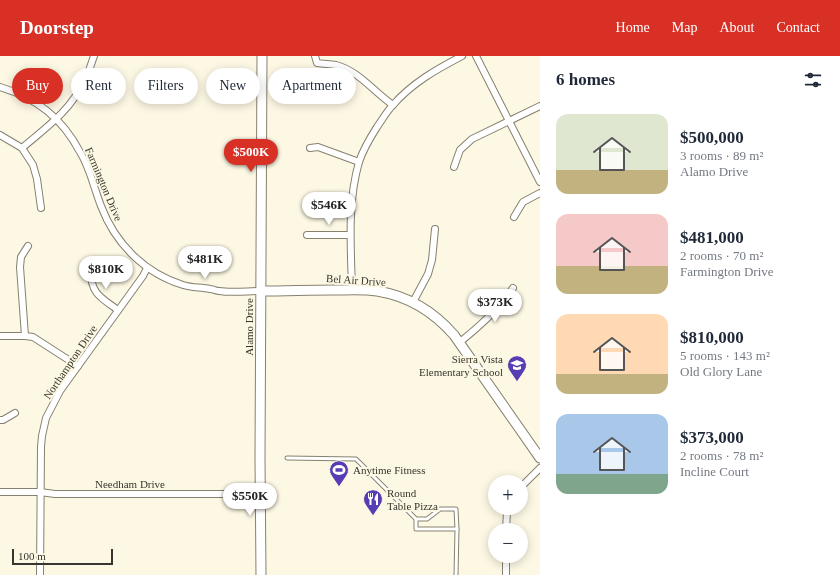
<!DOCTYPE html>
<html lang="en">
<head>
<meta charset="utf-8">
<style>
	:root { --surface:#fff; --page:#f6f6f7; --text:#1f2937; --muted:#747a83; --accent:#d93025 }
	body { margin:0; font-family:"Times New Roman",serif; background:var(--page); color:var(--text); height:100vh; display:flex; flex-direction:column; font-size:15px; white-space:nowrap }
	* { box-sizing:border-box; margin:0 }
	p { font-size:13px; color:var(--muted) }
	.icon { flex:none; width:22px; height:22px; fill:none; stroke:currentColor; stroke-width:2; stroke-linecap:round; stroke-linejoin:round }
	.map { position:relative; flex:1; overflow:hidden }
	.drawer { display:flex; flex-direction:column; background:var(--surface); width:300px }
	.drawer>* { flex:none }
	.hud { position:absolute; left:12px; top:12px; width:380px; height:36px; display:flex; gap:8px }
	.controls { position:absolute; left:488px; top:419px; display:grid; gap:8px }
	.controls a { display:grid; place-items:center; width:40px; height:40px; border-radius:50%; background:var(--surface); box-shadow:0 2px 10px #0003; font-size:20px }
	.scale { position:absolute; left:12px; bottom:10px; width:101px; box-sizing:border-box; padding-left:4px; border:2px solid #37352d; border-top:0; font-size:11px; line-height:14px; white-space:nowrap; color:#37352d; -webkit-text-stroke:3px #fdf8e4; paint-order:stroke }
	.price { position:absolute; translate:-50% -34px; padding:0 9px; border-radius:14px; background:#fff; color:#222; font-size:13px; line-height:26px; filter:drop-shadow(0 1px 2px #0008) }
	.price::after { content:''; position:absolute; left:50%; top:24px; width:12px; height:9px; margin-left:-6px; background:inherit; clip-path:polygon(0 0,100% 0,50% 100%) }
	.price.current { background:var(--accent); color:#fff }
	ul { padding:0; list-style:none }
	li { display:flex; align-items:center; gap:12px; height:100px; padding:0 16px }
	li span { display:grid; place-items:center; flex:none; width:112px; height:80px; border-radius:12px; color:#555 }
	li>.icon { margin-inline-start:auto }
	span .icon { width:48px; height:48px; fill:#fffc; stroke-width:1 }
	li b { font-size:17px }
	h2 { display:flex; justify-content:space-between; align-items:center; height:48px; padding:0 16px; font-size:17px }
	.tag { padding:0 14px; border-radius:18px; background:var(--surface); box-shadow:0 2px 10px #0003; font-size:14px; line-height:36px }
	.tag.current { background:var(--accent); color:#fff }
	header { display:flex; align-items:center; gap:24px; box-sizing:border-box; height:56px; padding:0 20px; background:var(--accent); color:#fff }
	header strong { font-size:19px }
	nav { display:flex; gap:22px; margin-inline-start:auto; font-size:14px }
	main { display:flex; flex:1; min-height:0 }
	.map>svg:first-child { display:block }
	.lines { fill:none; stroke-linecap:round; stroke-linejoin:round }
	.lane-casing { stroke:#86816f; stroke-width:5 }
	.street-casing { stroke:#86816f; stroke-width:8 }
	.secondary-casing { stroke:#86816f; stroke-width:11 }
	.lane { stroke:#fff; stroke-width:3 }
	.street { stroke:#fff; stroke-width:6 }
	.secondary { stroke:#fff; stroke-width:9 }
	.labels { text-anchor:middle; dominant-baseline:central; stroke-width:4; stroke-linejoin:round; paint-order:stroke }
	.street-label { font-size:11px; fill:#37352d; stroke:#fdf8e4 }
	.poi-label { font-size:11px; fill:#37352d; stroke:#fdf8e4; text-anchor:start }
</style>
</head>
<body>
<header>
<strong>Doorstep</strong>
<nav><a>Home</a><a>Map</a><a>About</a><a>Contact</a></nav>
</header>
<main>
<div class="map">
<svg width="540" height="519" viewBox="0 0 540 519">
	<rect width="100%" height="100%" fill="#fdf8e4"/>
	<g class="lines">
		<g class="lane-casing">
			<g id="lane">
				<path d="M287 402 356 403 416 463V473H457L456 519"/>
				<path d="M416 463H427L440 453H456L457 473"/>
			</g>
		</g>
		<g class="street-casing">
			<g id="street">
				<path d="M315 0 317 7C323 8 330 8 336 9 359 15 374 36 393 49"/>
				<path d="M476 0 540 126"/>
				<path d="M0 31C37 42 62 62 80 96 90 112 94 132 101 150 115 187 144 217 183 229 192 232 201 231 210 233 213 233 216 235 219 235 231 237 248 235 261 235"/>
				<path d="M0 79 22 92 33 109 37 123 41 152"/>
				<path d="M22 92C48 70 70 55 85 24 89 16 91 8 94 0"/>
				<path d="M310 92 318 91 359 106"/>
				<path d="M454 111 460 94 472 83 540 50"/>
				<path d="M514 161 523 146 540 137"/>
				<path d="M307 179H350"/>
				<path d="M91 214C90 237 101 242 118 254"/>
				<path d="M352 234C351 192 347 148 359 106 363 94 370 82 377 71 382 64 387 55 393 49 412 27 437 13 462 0"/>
				<path d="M413 246 428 218 432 204 435 173"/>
				<path d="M0 280H25L33 281 78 310"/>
				<path d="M25 280 20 211 21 201 28 190"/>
				<path d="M460 286C479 271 499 253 513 232"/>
				<path d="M0 364H3L15 357"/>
				<path d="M521 431 540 412"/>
				<path d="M0 436H40L55 438H260"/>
				<path d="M506 474 507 456 508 452"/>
				<path d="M506 500V519"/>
				<path d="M40 519 41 391 42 380 46 362 60 335 143 220 147 212"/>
			</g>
		</g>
		<g class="secondary-casing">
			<g id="secondary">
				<path d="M261 235C285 235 310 234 334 234 348 234 363 233 377 235 408 240 434 256 454 279L540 402"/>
				<path d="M261 519 260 402 262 0"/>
			</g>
		</g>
		<use href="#lane" class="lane"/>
		<use href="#street" class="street"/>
		<use href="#secondary" class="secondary"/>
	</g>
	<defs>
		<g id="school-pin" transform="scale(1)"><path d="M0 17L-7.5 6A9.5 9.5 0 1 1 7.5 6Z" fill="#583cb4" stroke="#fdf8e4"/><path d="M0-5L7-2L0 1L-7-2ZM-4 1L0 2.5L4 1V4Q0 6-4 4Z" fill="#fff"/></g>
		<g id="stadium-pin" transform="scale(1)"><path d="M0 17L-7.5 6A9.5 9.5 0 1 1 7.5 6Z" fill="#583cb4" stroke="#fdf8e4"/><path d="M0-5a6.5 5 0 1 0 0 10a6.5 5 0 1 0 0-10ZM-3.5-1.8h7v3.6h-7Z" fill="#fff"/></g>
		<g id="restaurant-pin" transform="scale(1)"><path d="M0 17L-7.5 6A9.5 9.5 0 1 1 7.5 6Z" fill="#583cb4" stroke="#fdf8e4"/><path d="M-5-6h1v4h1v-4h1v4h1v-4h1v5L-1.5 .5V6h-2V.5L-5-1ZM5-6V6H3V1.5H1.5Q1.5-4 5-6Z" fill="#fff"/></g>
	</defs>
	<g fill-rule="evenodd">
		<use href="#school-pin" x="517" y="309"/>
		<use href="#stadium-pin" x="339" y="414"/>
		<use href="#restaurant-pin" x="373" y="443"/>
	</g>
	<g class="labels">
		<g class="street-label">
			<text transform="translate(104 128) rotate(67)">Farmington Drive</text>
			<text transform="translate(356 224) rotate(4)">Bel Air Drive</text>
			<text transform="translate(249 271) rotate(-90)">Alamo Drive</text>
			<text transform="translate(70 306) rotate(-56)">Northampton Drive</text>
			<text x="130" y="428">Needham Drive</text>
		</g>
		<g class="poi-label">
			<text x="503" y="303" text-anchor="end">Sierra Vista<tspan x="503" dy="13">Elementary School</tspan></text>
			<text x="353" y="414">Anytime Fitness</text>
			<text x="387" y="437">Round<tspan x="387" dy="13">Table Pizza</tspan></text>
		</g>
	</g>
</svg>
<div class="controls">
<a>+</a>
<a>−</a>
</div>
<div class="scale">100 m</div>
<b class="price current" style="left:251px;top:117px">$500K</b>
<b class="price" style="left:329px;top:170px">$546K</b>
<b class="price" style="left:205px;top:224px">$481K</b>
<b class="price" style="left:106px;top:234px">$810K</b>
<b class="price" style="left:495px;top:267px">$373K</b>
<b class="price" style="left:250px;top:461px">$550K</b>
<div class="hud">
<a class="tag current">Buy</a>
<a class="tag">Rent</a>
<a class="tag">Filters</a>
<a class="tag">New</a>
<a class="tag">Apartment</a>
</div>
</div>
<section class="drawer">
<h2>6 homes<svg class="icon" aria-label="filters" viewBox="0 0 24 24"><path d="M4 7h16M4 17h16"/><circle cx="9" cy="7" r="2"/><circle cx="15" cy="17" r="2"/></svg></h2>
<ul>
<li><span style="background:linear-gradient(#dfe7d0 70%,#c2b280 0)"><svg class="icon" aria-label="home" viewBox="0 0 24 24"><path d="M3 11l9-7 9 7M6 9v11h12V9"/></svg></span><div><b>$500,000</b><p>3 rooms · 89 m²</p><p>Alamo Drive</p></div></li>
<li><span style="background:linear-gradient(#f6c9c9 65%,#c2b280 0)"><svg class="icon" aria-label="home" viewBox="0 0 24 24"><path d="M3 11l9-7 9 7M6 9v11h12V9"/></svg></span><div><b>$481,000</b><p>2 rooms · 70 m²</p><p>Farmington Drive</p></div></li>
<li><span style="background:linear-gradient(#ffd9b3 75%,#c2b280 0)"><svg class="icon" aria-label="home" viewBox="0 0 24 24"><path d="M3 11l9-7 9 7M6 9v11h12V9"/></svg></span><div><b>$810,000</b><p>5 rooms · 143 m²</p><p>Old Glory Lane</p></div></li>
<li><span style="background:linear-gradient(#a9c7e8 75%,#7fa58c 0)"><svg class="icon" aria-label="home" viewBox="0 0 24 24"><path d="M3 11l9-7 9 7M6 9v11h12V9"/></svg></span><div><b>$373,000</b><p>2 rooms · 78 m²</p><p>Incline Court</p></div></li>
</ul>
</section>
</main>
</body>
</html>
